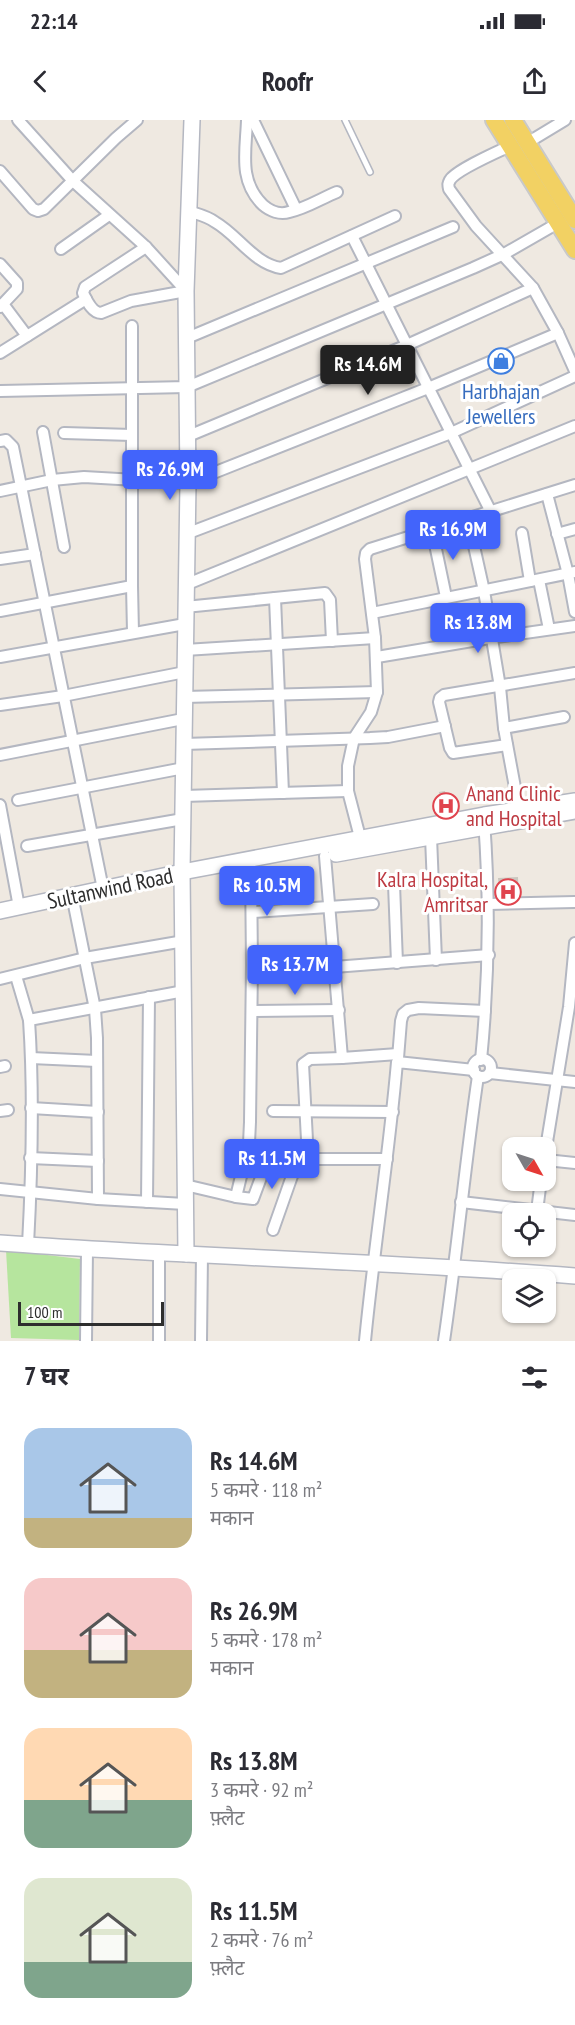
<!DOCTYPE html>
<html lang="hi">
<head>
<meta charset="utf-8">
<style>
	:root { --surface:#fff; --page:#f2f2f3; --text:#2b2b33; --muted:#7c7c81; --accent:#4264fb }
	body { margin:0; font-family:"PT Sans Narrow","Noto Sans Devanagari",sans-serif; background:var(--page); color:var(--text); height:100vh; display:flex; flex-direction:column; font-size:22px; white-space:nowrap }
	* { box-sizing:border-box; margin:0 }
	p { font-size:20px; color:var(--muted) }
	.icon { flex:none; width:33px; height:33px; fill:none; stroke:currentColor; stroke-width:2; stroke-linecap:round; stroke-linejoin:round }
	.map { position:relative; height:1221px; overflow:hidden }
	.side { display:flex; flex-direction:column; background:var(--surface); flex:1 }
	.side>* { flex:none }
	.needle { width:39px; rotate:129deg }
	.tools { position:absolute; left:502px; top:1017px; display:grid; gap:12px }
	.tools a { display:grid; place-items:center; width:54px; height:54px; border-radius:12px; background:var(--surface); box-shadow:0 2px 4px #0004; font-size:30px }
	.scale { position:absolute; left:18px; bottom:15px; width:146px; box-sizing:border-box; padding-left:6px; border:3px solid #2e2e2e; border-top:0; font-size:16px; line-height:21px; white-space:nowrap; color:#2e2e2e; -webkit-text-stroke:4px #fff; paint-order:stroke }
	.price { position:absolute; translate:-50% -51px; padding:0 14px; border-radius:6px; background:var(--accent); color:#fff; font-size:20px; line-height:39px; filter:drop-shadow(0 2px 3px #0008) }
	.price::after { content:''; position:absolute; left:50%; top:36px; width:18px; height:14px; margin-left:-9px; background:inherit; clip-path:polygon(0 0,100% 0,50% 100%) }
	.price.on { background:#222; color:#fff }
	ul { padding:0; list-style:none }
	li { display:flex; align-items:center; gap:18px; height:150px; padding:0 24px }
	li span { display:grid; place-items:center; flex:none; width:168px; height:120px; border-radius:18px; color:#555 }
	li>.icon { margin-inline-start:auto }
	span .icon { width:72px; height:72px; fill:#fffc; stroke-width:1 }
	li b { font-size:26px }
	h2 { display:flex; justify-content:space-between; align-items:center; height:72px; padding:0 24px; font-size:26px }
	.status { display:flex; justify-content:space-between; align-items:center; height:42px; padding:0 30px; background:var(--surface); direction:ltr }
	.status svg { height:16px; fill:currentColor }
	header { display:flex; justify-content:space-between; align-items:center; height:78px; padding:0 24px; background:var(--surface); font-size:27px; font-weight:700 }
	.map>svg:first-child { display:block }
	.green { fill:#b6e59e }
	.building { fill:#cbc7bf }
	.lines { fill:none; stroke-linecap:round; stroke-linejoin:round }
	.lane-casing { stroke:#b4b7c1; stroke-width:8 }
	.street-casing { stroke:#b4b7c1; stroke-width:14 }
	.secondary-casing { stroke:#b4b7c1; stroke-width:18 }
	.primary-casing { stroke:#c9c9c9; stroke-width:20 }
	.lane { stroke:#fff; stroke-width:5 }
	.street { stroke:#fff; stroke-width:10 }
	.secondary { stroke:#fff; stroke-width:15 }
	.primary { stroke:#f2d163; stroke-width:16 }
	.labels { text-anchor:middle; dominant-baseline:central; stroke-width:6; stroke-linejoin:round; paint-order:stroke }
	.shop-label { font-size:22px; fill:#366cbe; stroke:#fff }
	.health-label { font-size:22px; fill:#be3a42; stroke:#fff; text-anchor:start }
	.street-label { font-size:22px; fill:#2e2e2e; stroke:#fff }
</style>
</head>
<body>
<div class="status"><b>22:14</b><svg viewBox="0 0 49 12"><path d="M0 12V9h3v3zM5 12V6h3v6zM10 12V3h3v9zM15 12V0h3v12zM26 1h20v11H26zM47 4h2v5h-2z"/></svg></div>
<header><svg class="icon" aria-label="back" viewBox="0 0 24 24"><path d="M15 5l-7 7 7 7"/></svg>Roofr<svg class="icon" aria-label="share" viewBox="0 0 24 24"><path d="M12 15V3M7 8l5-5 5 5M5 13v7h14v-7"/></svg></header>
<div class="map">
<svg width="575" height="1221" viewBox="0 0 575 1221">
	<rect width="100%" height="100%" fill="#efe9e1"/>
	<path class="green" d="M6 1130 80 1139 79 1220 11 1218Z"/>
	<g class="building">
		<path d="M445 671 448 688 442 689 439 672Z"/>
		<path d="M518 757 519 780 500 781 498 758Z"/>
	</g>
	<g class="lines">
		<g class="lane-casing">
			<path id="lane" d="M345 0 370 52"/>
		</g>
		<g class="street-casing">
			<g id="street">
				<path d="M18 0 73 61 146 127 186 171"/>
				<path d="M247 0C246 31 238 61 263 85 270 91 280 95 289 92 305 89 322 78 337 72"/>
				<path d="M253 0 296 89"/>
				<path d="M527 23 565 0"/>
				<path d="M510 26C497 32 456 50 450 60 448 64 448 64 449 69L476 106 533 168 558 213 575 251"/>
				<path d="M0 51 33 89 38 91 44 89 116 18 137 0"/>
				<path d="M188 91C197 94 207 96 215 102 238 115 254 144 281 148L395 96"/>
				<path d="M352 116 491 392"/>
				<path d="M146 127 85 167 83 173C87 181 92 193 101 193L131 181 186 171"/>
				<path d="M61 129 109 95"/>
				<path d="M0 144 17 163V169L0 187"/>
				<path d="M3 184 27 216"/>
				<path d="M132 206V466L133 512"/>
				<path d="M187 218 453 107"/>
				<path d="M0 233 86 179"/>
				<path d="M0 271 187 267 473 148 504 134 558 103"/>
				<path d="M43 312 64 427"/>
				<path d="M64 313 132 315"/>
				<path d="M186 317 407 225 533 168"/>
				<path d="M0 321 6 320 13 327 103 769"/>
				<path d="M0 371 52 360 84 357 188 363 428 268 558 213"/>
				<path d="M547 374 568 454 575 492"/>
				<path d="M468 399 484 471 500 567 504 608 519 689"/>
				<path d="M432 410 446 477"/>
				<path d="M522 413 530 461"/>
				<path d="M186 414 451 313 575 256"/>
				<path d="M557 414 575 409"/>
				<path d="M0 439 35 434"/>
				<path d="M539 460 549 509"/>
				<path d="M185 465 575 306"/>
				<path d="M275 478 283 673"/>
				<path d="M185 487 325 473 330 480 332 521"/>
				<path d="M0 491 132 466"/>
				<path d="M372 493 575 452"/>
				<path d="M185 530 375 518"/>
				<path d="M0 537 185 504"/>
				<path d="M377 537 490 518 575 506"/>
				<path d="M184 577 377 572"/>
				<path d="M0 585 63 576 185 552"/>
				<path d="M504 608 564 597"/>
				<path d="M184 624 370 618 388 617 445 606"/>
				<path d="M507 625 453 633 450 628 439 582 440 578 444 575 575 553"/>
				<path d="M0 635 183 599"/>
				<path d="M184 676 348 671"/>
				<path d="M18 680 184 648"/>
				<path d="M0 685 19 787"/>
				<path d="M431 717 436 840"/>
				<path d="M362 725 348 671V646L354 618 371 592 377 572 375 518 365 439 366 433 370 429 575 365"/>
				<path d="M27 726 183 699"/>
				<path d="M325 736 342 938 398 934"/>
				<path d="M251 748 252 845"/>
				<path d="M394 764 397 843"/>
				<path d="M489 784 575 782"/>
				<path d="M74 785 95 889 97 918 98 1079"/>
				<path d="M253 792 373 784"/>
				<path d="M16 856 29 900"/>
				<path d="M0 859 85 838 184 821"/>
				<path d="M252 891 339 890"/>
				<path d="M31 938 97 941"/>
				<path d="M398 938 401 901 403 894 408 890 419 888 485 891"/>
				<circle cx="482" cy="948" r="9"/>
				<path d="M481 940C489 859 490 781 484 700"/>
				<path d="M0 947 5 946"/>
				<path d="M490 953 575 962"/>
				<path d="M31 988 98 992"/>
				<path d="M0 991 8 990"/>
				<path d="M273 991 393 992"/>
				<path d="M546 1028 569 887 575 823"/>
				<path d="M30 1038 98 1041"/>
				<path d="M308 1039 303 944 310 939 342 938"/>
				<path d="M546 1040 575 1043"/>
				<path d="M185 1065 236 1077 249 1023 250 1002 252 845 334 847 489 835"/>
				<path d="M0 1069 98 1079 185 1084"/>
				<path d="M236 1077 253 1079 266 1044 271 1039H387"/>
				<path d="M147 1082 149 877"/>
				<path d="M461 1082 575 1095"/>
				<path d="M537 1091 541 1060"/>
				<path d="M273 1110 298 1039"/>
				<path d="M28 1125C32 1050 34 974 29 900L184 871"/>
				<path d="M159 1132V1221"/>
				<path d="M86 1221 87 1130"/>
				<path d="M201 1221 202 1134"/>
				<path d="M365 1221C374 1128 389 1035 397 942L474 950"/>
				<path d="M444 1221C457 1133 465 1044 478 956"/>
			</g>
		</g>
		<g class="secondary-casing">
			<g id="secondary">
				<path d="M336 734 575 691"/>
				<path d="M0 791 182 752 484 695 575 681"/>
				<path d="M0 1123C191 1137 383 1141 575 1156"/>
				<path d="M186 1134 182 752 188 363 186 171 192 0"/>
			</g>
		</g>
		<g class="primary-casing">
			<g id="primary">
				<path d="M494 0 575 130"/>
				<path d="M513 0 575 100"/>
			</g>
		</g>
		<use href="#lane" class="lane"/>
		<use href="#street" class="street"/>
		<use href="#secondary" class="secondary"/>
		<use href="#primary" class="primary"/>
	</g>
	<defs>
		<g id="shop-ring" transform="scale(1.35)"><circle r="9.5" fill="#fff" stroke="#3f7fe0" stroke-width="1.5"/><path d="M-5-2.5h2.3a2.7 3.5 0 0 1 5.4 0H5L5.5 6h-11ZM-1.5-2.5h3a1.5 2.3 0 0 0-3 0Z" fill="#3f7fe0"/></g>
		<g id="hospital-ring" transform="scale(1.35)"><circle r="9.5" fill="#fff" stroke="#e0444e" stroke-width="1.5"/><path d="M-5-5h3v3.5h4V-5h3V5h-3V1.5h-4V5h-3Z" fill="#e0444e"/></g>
	</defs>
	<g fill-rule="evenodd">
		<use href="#shop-ring" x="501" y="241"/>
		<use href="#hospital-ring" x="446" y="686"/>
		<use href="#hospital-ring" x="508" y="772"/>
	</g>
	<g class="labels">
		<g class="shop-label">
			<text x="501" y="271">Harbhajan<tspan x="501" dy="25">Jewellers</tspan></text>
		</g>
		<g class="health-label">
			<text x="466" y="673">Anand Clinic<tspan x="466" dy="25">and Hospital</tspan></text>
			<text x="488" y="759" text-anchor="end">Kalra Hospital,<tspan x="488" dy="25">Amritsar</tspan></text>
		</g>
		<g class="street-label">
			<text transform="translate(110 768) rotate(-12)">Sultanwind Road</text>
		</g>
	</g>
</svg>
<div class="tools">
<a><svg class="needle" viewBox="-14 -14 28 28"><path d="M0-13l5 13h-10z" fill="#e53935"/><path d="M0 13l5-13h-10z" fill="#7c7c81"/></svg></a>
<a><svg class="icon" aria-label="locate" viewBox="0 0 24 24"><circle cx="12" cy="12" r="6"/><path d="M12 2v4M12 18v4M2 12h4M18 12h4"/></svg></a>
<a><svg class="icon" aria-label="layers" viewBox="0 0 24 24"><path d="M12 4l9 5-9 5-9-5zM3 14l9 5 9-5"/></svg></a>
</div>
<div class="scale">100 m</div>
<b class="price on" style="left:368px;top:276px">Rs 14.6M</b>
<b class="price" style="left:170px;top:381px">Rs 26.9M</b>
<b class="price" style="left:453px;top:441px">Rs 16.9M</b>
<b class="price" style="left:478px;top:534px">Rs 13.8M</b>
<b class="price" style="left:267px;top:797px">Rs 10.5M</b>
<b class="price" style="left:295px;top:876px">Rs 13.7M</b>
<b class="price" style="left:272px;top:1070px">Rs 11.5M</b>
</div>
<section class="side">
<h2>7 घर<svg class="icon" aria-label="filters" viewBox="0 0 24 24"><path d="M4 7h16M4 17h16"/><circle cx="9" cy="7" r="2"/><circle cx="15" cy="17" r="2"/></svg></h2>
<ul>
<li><span style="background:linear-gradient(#a9c7e8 75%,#c2b280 0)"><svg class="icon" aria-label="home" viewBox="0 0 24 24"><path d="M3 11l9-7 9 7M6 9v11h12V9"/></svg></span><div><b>Rs 14.6M</b><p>5 कमरे · 118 m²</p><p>मकान</p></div></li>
<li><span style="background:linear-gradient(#f6c9c9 60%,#c2b280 0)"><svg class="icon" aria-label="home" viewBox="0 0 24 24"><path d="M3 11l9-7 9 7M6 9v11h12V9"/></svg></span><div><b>Rs 26.9M</b><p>5 कमरे · 178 m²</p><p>मकान</p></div></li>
<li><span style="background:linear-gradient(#ffd9b3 60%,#7fa58c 0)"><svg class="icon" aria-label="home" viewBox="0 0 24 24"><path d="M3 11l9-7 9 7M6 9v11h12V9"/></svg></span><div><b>Rs 13.8M</b><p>3 कमरे · 92 m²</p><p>फ़्लैट</p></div></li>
<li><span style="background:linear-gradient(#dfe7d0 70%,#7fa58c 0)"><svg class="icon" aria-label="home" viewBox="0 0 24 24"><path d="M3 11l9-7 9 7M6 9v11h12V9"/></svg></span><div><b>Rs 11.5M</b><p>2 कमरे · 76 m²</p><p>फ़्लैट</p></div></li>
</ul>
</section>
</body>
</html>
